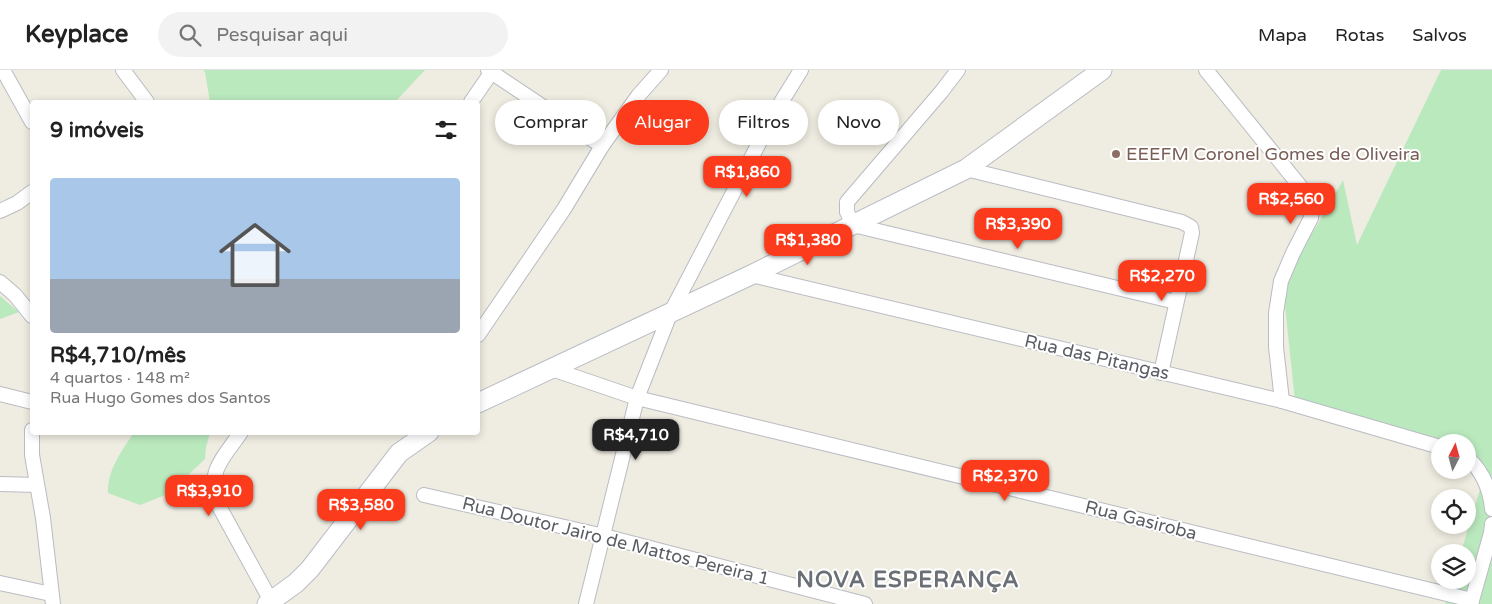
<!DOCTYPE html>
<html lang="pt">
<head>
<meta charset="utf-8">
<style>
	:root { --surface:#fff; --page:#f2f2f2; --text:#222; --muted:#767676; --line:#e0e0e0; --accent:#fb3b1b }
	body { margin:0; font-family:"Varela Round",sans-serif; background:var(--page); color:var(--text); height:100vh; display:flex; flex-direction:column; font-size:19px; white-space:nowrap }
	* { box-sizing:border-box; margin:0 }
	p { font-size:16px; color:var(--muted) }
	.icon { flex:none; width:28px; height:28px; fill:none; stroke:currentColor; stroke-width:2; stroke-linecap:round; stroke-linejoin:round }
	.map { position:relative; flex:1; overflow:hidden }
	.details { position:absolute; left:30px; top:30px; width:450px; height:335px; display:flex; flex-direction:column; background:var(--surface); border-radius:5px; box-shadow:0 2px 8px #0003 }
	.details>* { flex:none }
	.top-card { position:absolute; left:495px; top:30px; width:475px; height:45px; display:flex; gap:10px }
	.needle { width:32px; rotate:6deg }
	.buttons { position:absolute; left:1431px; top:364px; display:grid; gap:10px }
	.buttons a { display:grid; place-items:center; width:45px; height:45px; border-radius:50%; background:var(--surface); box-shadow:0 2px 8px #0003; font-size:25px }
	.price { position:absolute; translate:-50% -42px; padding:0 11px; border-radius:10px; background:var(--accent); color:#fff; font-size:16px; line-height:32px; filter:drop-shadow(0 1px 2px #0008) }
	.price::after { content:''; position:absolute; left:50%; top:30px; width:15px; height:11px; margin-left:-8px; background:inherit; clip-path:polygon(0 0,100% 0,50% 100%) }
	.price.on { background:#222; color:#fff }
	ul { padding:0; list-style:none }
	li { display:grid; align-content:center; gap:10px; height:265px; padding:0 20px }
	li+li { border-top:1px solid var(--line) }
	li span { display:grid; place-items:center; height:155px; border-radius:5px; color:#555 }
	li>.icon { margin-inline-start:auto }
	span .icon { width:90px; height:90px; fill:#fffc; stroke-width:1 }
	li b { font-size:21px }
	h2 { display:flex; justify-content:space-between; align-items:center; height:60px; padding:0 20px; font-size:21px }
	.chip { padding:0 18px; border-radius:22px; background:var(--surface); box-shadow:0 2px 8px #0003; font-size:18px; line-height:45px }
	.chip.on { background:var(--accent); color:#fff }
	header { display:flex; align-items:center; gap:30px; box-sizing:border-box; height:70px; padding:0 25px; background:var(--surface); border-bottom:1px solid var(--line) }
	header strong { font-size:24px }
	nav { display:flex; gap:28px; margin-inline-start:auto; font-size:18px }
	.search { width:350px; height:45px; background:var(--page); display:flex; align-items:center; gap:12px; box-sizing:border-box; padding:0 18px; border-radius:28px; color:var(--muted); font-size:19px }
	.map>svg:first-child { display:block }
	.green { fill:#bbe9be }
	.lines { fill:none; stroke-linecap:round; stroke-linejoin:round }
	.street-casing { stroke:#b9bcc2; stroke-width:16 }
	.secondary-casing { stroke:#babdc5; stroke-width:21 }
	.street { stroke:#fff; stroke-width:14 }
	.secondary { stroke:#fff; stroke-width:19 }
	.education-dot { fill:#8d6e63; stroke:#fff; stroke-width:2 }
	.labels { text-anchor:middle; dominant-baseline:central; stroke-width:4; stroke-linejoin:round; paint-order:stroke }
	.education-label { font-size:18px; fill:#785e54; stroke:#fff; text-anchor:start }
	.street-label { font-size:18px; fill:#5a5e64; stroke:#fff }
	.district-label { font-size:22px; font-weight:bold; letter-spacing:1px; fill:#6b7076; stroke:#fff }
</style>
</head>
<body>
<header>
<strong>Keyplace</strong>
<div class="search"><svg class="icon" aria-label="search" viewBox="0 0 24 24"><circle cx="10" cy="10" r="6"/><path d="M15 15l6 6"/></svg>Pesquisar aqui</div>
<nav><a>Mapa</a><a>Rotas</a><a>Salvos</a></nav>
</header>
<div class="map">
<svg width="1492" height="534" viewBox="0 0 1492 534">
	<rect width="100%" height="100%" fill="#efece1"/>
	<g class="green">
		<path d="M203 0H425L395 32H210L205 2Z"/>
		<path d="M1441 0H1492V534H1445L1452 510H1468V482H1461L1480 419 1473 397 1468 392V372H1440L1296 341 1283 217 1297 186 1318 154 1343 110 1357 175Z"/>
		<path d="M0 226 19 242 0 249Z"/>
		<path d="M134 362H210V363L206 377 205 389 168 424 140 435 108 423C107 400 122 381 134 362Z"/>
	</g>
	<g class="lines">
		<g class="street-casing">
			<g id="street">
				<path d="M3 0 32 52"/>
				<path d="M123 0 147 32"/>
				<path d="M488 0 602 76"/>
				<path d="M958 0 942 21 847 132V142L853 155 1176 232"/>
				<path d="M1206 0 1308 126 1311 133 1312 139 1311 148 1293 183 1281 211 1276 243V277L1282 331"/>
				<path d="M471 32 493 0"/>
				<path d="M966 99 1182 152 1191 157 1192 163 1161 303"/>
				<path d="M0 141 17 133 32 122"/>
				<path d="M751 205 1282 331 1440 377"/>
				<path d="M0 212 15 225 32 246"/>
				<path d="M478 265 564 139 602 76 638 26 661 0"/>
				<path d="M549 298 637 328 1472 530"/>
				<path d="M0 324 32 332"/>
				<path d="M32 360V385L43 448 53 534"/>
				<path d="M241 362C225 386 209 398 215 429L271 531 275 534"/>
				<path d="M1468 388C1483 402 1490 418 1492 439"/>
				<path d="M0 414 37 415"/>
				<path d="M424 425 604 466 865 534"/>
				<path d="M0 513 51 524"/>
				<path d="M586 534 637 328 670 244 758 75 780 34 801 0"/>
				<path d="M1471 534 1491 463 1492 454"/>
			</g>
		</g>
		<g class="secondary-casing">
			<g id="secondary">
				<path d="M478 333 751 205 966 99 1102 0"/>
				<path d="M267 534 296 513 310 499 399 383 429 362"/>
			</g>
		</g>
		<use href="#street" class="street"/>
		<use href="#secondary" class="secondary"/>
	</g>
	<circle class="education-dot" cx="1116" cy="84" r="5"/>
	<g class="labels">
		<g class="education-label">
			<text x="1126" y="84">EEEFM Coronel Gomes de Oliveira</text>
		</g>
		<g class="street-label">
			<text transform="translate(1097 287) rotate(13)">Rua das Pitangas</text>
			<text transform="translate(1141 450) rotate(14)">Rua Gasiroba</text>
			<text transform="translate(616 471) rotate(14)">Rua Doutor Jairo de Mattos Pereira 1</text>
		</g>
		<g class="district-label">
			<text x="908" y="510">NOVA ESPERANÇA</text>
		</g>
	</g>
</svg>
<div class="buttons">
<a><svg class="needle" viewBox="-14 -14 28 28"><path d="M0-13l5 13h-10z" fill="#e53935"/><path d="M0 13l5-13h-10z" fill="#767676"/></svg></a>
<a><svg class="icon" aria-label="locate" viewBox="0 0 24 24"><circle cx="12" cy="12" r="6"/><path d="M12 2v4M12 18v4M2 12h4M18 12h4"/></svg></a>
<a><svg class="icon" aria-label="layers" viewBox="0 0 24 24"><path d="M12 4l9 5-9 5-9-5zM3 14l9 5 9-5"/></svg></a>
</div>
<b class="price" style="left:747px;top:128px">R$1,860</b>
<b class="price" style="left:1291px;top:155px">R$2,560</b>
<b class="price" style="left:1018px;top:180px">R$3,390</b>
<b class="price" style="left:808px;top:196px">R$1,380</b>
<b class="price" style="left:1162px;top:232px">R$2,270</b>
<b class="price on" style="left:636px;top:391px">R$4,710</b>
<b class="price" style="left:1005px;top:432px">R$2,370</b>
<b class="price" style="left:209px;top:447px">R$3,910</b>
<b class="price" style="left:361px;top:461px">R$3,580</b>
<div class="top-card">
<a class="chip">Comprar</a>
<a class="chip on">Alugar</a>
<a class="chip">Filtros</a>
<a class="chip">Novo</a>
</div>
<section class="details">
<h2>9 imóveis<svg class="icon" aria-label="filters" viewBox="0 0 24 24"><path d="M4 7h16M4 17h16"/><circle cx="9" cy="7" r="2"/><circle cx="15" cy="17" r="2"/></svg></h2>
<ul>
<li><span style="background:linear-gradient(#a9c7e8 65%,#9aa5b1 0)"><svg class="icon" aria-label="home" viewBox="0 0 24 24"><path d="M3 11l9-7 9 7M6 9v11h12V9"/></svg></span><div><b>R$4,710/mês</b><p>4 quartos · 148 m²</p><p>Rua Hugo Gomes dos Santos</p></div></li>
</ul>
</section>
</div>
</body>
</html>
